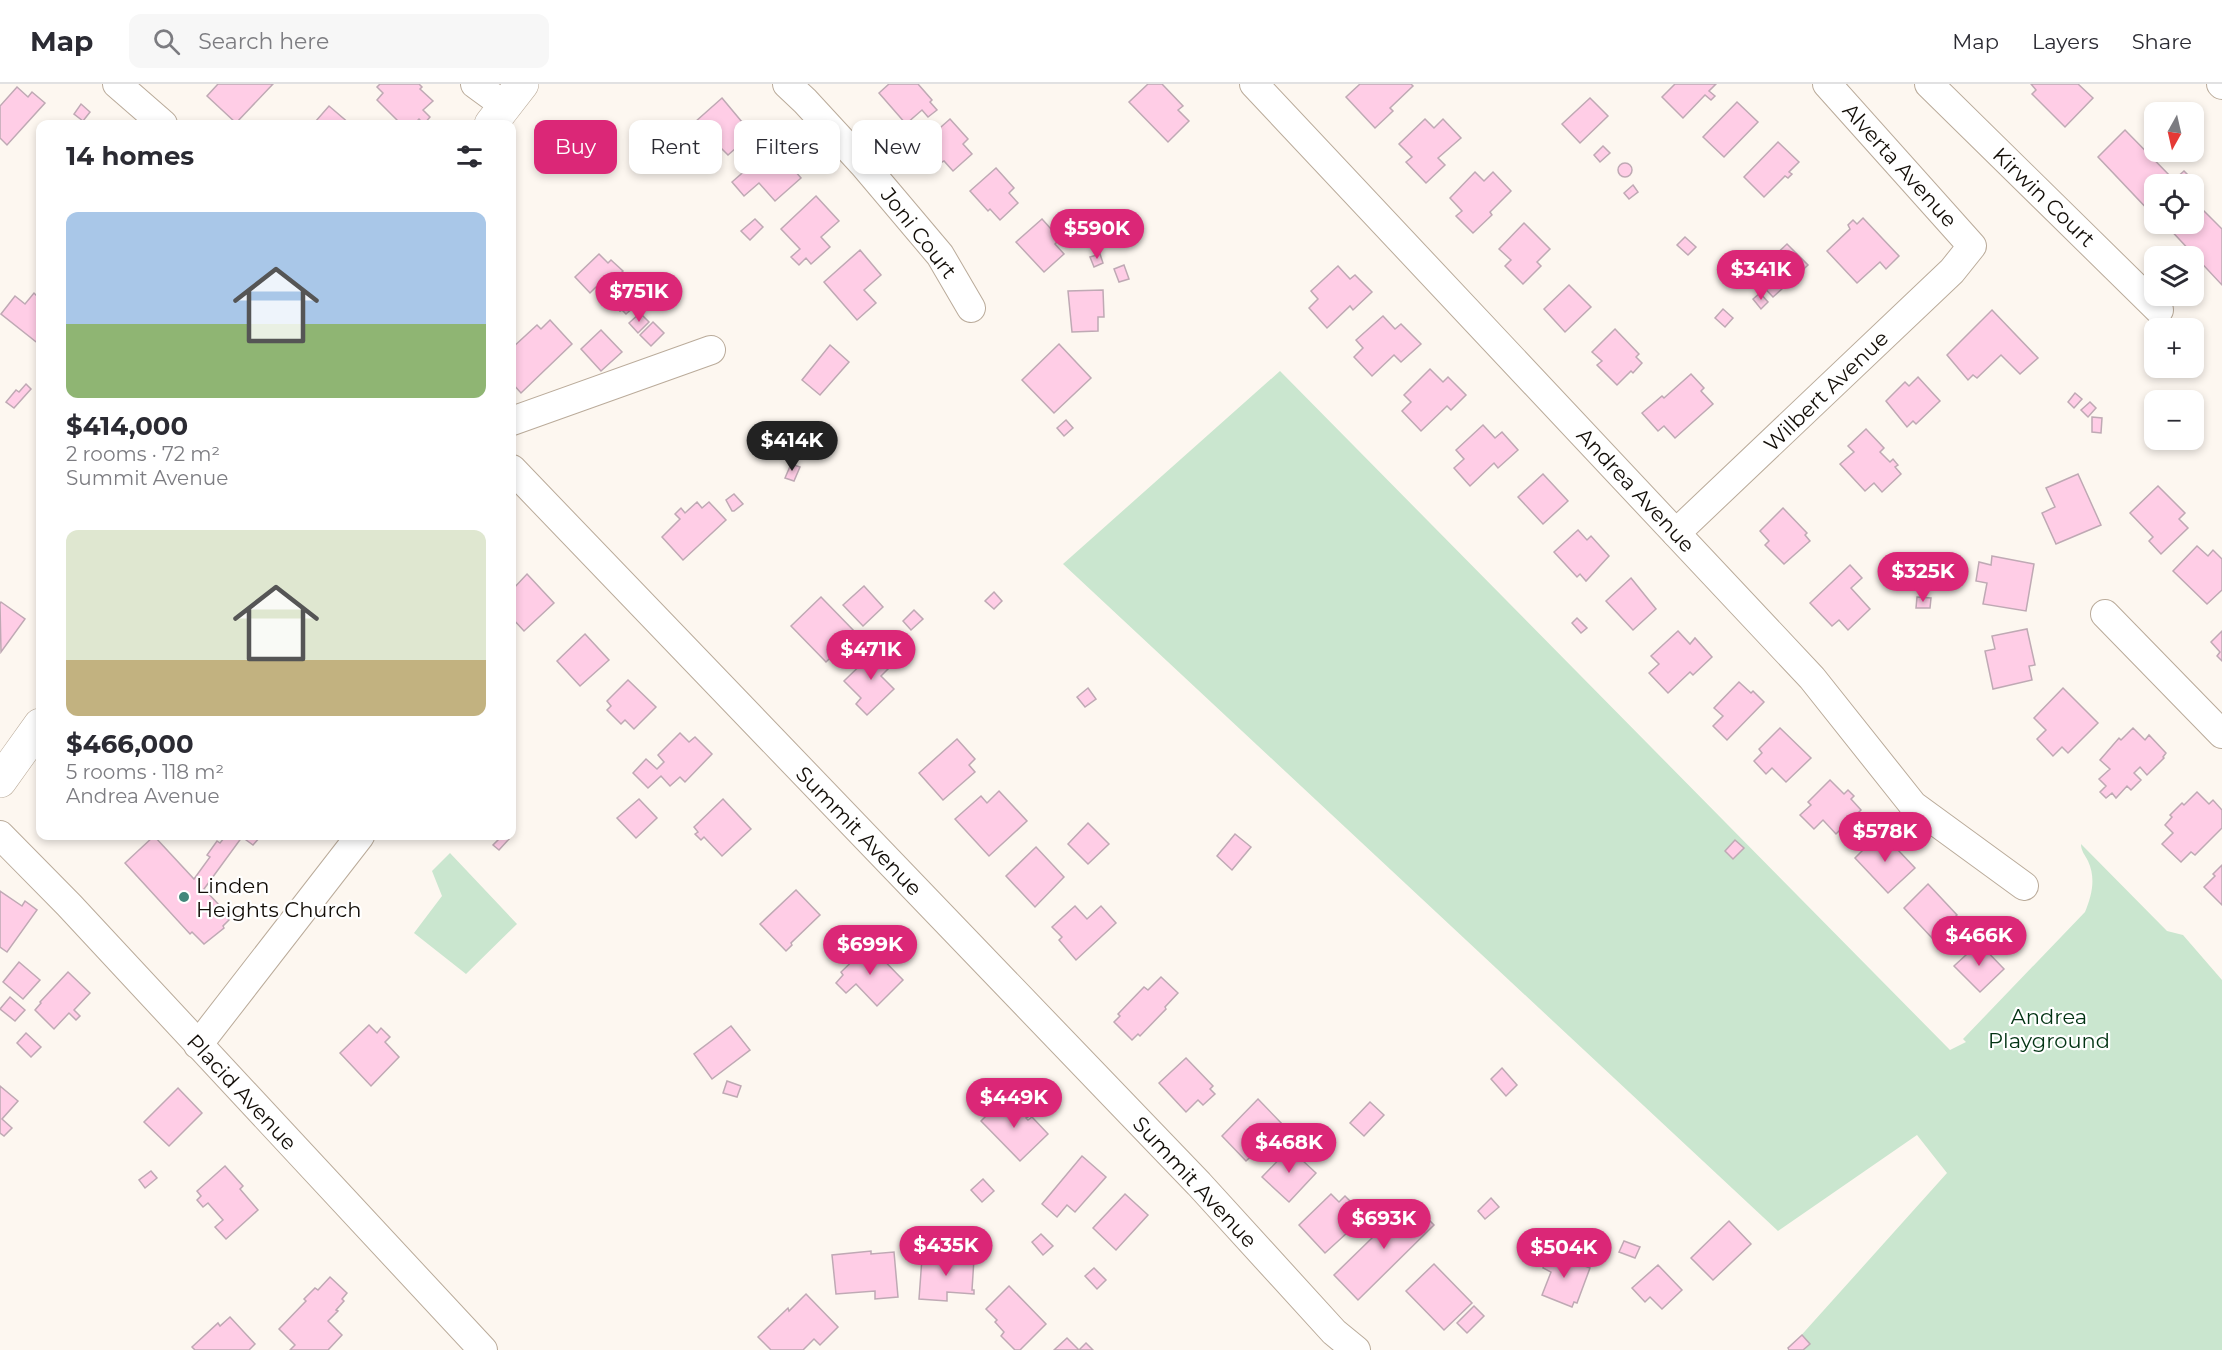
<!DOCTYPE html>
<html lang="en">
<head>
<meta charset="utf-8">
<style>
	:root { --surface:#fff; --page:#f7f7f7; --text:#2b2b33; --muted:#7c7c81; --line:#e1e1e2; --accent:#db2777 }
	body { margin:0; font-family:Montserrat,sans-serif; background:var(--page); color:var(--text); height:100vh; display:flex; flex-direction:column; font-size:22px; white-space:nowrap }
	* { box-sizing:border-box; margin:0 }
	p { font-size:20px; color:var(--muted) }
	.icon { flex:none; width:33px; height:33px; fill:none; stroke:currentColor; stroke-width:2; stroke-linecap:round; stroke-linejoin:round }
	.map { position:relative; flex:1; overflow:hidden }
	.side { position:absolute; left:36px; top:36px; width:480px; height:720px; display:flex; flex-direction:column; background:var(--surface); border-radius:12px; box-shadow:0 3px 9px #0003 }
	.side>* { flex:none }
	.hud { position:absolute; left:534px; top:36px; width:570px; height:54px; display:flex; gap:12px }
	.needle { width:39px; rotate:188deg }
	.controls { position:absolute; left:2144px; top:18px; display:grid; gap:12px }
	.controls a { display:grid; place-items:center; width:60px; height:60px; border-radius:12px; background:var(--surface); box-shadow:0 3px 9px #0003; font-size:30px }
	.price { position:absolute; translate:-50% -51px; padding:0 14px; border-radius:21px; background:var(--accent); color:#fff; font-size:20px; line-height:39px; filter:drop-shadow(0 2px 3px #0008) }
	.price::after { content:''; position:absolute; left:50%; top:36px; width:18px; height:14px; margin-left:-9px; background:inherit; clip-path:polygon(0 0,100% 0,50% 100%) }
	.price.active { background:#222; color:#fff }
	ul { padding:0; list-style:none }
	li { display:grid; align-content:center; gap:12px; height:318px; padding:0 30px }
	li span { display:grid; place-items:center; height:186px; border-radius:12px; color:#555 }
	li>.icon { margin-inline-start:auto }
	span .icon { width:108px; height:108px; fill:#fffc; stroke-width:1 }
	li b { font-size:26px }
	h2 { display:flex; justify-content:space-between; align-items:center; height:72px; padding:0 30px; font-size:26px }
	.pill { padding:0 21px; border-radius:12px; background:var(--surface); box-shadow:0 3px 9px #0003; font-size:21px; line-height:54px }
	.pill.active { background:var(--accent); color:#fff }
	header { display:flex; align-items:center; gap:36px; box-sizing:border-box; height:84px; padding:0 30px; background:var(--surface); border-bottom:2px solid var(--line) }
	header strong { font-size:28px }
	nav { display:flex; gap:33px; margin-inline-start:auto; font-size:21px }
	.search { width:420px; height:54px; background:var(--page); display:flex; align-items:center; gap:15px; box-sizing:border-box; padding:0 21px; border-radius:12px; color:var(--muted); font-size:22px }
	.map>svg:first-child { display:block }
	.green { fill:#cae6cf }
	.building { fill:#ffcde6; stroke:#bfa9b4; stroke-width:1.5 }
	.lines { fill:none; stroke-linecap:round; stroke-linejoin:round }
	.minor-casing { stroke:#baab9a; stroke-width:30 }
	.major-casing { stroke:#baab9a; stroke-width:34 }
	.minor { stroke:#fff; stroke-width:28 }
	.major { stroke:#fff; stroke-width:33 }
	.poi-dot { fill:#42867a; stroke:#fff; stroke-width:2 }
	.labels { text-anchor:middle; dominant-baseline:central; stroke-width:4.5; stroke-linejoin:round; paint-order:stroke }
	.street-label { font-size:21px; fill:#130e08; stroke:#fff }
	.poi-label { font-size:21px; fill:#130e08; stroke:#fff; text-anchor:start }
	.park-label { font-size:21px; fill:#023313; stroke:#fff }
</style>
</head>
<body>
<header>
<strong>Map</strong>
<div class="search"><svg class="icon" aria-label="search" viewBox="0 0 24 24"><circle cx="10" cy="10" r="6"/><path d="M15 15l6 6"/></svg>Search here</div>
<nav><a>Map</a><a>Layers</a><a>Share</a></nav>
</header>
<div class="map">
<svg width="2222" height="1266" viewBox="0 0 2222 1266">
	<rect width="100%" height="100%" fill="#fdf7f0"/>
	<g class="green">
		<path d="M1280 287 1950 966 1966 958 1963 955 2085 828C2092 811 2096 794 2088 777 2085 771 2081 767 2081 760L2167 847 2183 851 2222 896V1266H1788L1947 1089 1917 1051 1778 1147 1063 480Z"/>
		<path d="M450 769 517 840 466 890 414 849 442 812 432 787Z"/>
	</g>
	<g class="building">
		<path d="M218 0H273L236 39 207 12Z"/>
		<path d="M380 0H419L422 3 420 5 433 17 423 26 430 33 424 40 419 35 414 40H401L377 16 383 9 377 3Z"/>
		<path d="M889 0H918L932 16 930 18 937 26 928 33 922 26 906 40 879 9Z"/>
		<path d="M1148 0H1162L1183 22 1178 26 1189 37 1168 58 1129 18Z"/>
		<path d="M1360 0H1411L1413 2 1390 24 1393 27 1375 44 1346 13Z"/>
		<path d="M1675 0H1716L1709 7 1715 12 1711 16 1705 11 1683 34 1662 13Z"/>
		<path d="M2031 0H2078L2093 14 2065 43 2032 10 2036 6Z"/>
		<path d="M17 3 28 13 32 8 45 19 7 61 0 54V22Z"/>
		<path d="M722 14 752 50 728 71 695 38Z"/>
		<path d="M1590 14 1608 32 1580 59 1562 40Z"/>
		<path d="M1737 18 1758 38 1724 73 1703 53Z"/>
		<path d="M81 20 90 28 83 37 74 30Z"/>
		<path d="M329 22 350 40H318L315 38Z"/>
		<path d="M950 35 968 55 963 60 972 70 953 87 944 77 942 78 924 58Z"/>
		<path d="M1425 35 1434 44 1443 35 1461 54 1438 74 1445 81 1426 99 1406 78 1412 73 1399 60Z"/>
		<path d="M2125 46 2174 96 2184 87 2196 99 2193 101 2154 100V132L2098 73Z"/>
		<path d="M1778 58 1799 78 1789 88 1792 90 1788 94 1785 92 1764 113 1744 93Z"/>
		<path d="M1603 62 1610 69 1600 78 1594 71Z"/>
		<path d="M771 64 781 75 783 73 801 94 775 117 759 99 744 112 732 98Z"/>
		<circle cx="1625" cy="86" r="7"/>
		<path d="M996 84 1014 104 1009 109 1018 119 1000 136 990 125 988 127 970 107Z"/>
		<path d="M1475 88 1484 97 1493 88 1511 107 1490 128 1492 131 1473 149 1456 132 1462 127 1450 114Z"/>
		<path d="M1633 101 1638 108 1629 115 1624 109Z"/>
		<path d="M816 112 839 137 821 153 830 163 811 180 806 174 799 181 791 173 800 165 781 145Z"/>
		<path d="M2193 116 2222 145V201L2165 140H2193Z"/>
		<path d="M1863 134 1899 172 1886 185 1880 178 1857 199 1827 167 1850 145 1848 141 1853 136 1857 140Z"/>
		<path d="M755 135 763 143 750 156 741 147Z"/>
		<path d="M1042 135 1060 155 1055 160 1064 170 1044 188 1016 158Z"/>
		<path d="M1524 139 1550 165 1537 178 1541 182 1523 200 1505 182 1511 176 1499 165Z"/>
		<path d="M1685 153 1696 163 1688 171 1677 161Z"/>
		<path d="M1787 160 1808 181 1788 200 1768 178Z"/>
		<path d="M860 166 881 191 864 206 876 219 857 236 824 198Z"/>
		<path d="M599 170 608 179 611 176 623 187 619 191 643 215 626 230 622 226 620 227 596 203 590 209 575 193Z"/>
		<path d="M1100 170 1103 179 1094 183 1090 173Z"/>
		<path d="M1124 181 1129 195 1119 198 1114 185Z"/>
		<path d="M1338 182 1350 195 1355 191 1372 208 1353 226 1350 222 1327 244 1309 224 1318 215 1311 207Z"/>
		<path d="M1764 184 1783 204 1773 213 1754 193Z"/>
		<path d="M1569 201 1591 223 1565 248 1544 225Z"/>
		<path d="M1103 206 1104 233H1098V247L1072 248 1068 207Z"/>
		<path d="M40 208V261L1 230 15 212 25 220 34 209 37 212Z"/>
		<path d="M1760 209 1768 218 1761 225 1753 215Z"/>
		<path d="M1723 225 1733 234 1725 243 1715 234Z"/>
		<path d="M1992 226 2038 274 2020 290 2001 271 1977 294 1973 291 1968 296 1947 271Z"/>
		<path d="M640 229 649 238 638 249 629 239Z"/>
		<path d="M1383 232 1395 245 1401 240 1421 260 1401 278 1394 271 1372 292 1354 273 1363 264 1356 256Z"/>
		<path d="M550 236 572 260 521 309 512 299V264L537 241 541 245Z"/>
		<path d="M653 238 664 249 651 262 640 251Z"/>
		<path d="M1615 245 1639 270 1636 273 1642 279 1633 289 1631 287 1617 301 1597 281 1602 277 1592 268Z"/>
		<path d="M601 246 622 268 601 287 581 265Z"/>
		<path d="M1059 260 1091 294 1054 329 1022 296Z"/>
		<path d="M830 261 849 278 820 311 802 296Z"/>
		<path d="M1430 285 1443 298 1448 293 1466 311 1451 326 1447 322 1421 347 1402 327 1411 318 1404 311Z"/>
		<path d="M1691 290 1704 304 1701 307 1713 320 1675 354 1664 342 1658 347 1642 329 1662 312 1664 314Z"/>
		<path d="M1918 293 1940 317 1916 340 1913 337 1907 343 1886 317 1905 298 1909 302Z"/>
		<path d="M26 300 31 305 14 324 6 318 16 306 19 308Z"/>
		<path d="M2075 309 2082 315 2074 324 2068 318Z"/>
		<path d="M2090 318 2096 324 2088 333 2081 326Z"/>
		<path d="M2092 333 2102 334 2101 349 2092 348Z"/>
		<path d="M1066 336 1073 344 1064 352 1057 344Z"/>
		<path d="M1483 341 1495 354 1502 348 1518 366 1498 384 1494 379 1470 402 1454 384 1464 375 1456 366Z"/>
		<path d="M1866 345 1884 364 1880 368 1890 378 1893 375 1898 381 1895 383 1901 390 1882 408 1874 399 1865 407 1840 380 1854 368 1848 362Z"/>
		<path d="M791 380 800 383 794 397 785 394Z"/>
		<path d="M1543 390 1568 417 1543 440 1518 413Z"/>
		<path d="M2078 390 2101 441 2056 460 2042 429 2055 423 2046 404Z"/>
		<path d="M2158 402 2185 429 2179 435 2188 444 2161 470 2149 457 2153 453 2130 429Z"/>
		<path d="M734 410 743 420 734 427H732L726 416Z"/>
		<path d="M697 418 702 424 709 418 726 436 683 476 662 453 680 435 675 430 681 424 685 429Z"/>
		<path d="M1783 424 1807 449 1805 451 1810 457 1784 480 1765 461 1769 457 1760 447Z"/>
		<path d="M1578 446 1587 456 1591 452 1609 472 1586 497 1580 490 1577 493 1554 468Z"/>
		<path d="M2197 462 2208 472 2213 466 2222 475V506L2207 520 2173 487Z"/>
		<path d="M1992 472 2034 480 2026 527 1983 520 1987 499 1976 497 1979 478 1991 481Z"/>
		<path d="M1850 481 1862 494 1851 504 1870 525 1848 546 1839 536 1832 542 1810 519Z"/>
		<path d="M527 490 554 519 524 547 512 534V506Z"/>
		<path d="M1631 494 1656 525 1633 546 1606 517Z"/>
		<path d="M864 502 883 523 863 542 843 521Z"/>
		<path d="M994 508 1002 517 994 525 985 517Z"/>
		<path d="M821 513 856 549 826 578 791 542Z"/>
		<path d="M1917 513 1931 514 1930 524H1916Z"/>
		<path d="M1 518 25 535 1 568 0 520Z"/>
		<path d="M914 526 923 535 911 546 903 537Z"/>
		<path d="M1577 534 1587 544 1581 549 1572 539Z"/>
		<path d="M2027 545 2035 581 2029 582 2032 596 1993 605 1985 567 1995 565 1992 552Z"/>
		<path d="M1678 547 1690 560 1695 554 1712 573 1693 591 1690 588 1668 609 1649 589 1659 580 1651 572Z"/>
		<path d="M2222 547V577L2217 572 2220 568 2211 558Z"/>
		<path d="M585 550 609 576 580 602 557 577Z"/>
		<path d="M879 563 894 579 881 592 894 605 867 631 856 620 861 614 844 597Z"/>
		<path d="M628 596 656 623 634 645 625 636 621 640 607 626 611 622 607 617Z"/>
		<path d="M1739 598 1751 609 1753 607 1764 618 1727 656 1713 642 1723 632 1714 624Z"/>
		<path d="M1088 604 1096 615 1085 623 1077 613Z"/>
		<path d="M2063 604 2098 639 2068 669 2062 663 2053 672 2037 655 2046 646 2034 634Z"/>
		<path d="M1780 644 1811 674 1786 698 1772 684 1766 690 1754 677 1762 669 1759 665Z"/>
		<path d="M2133 644 2145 656 2149 651 2166 669 2163 673 2164 674 2147 691 2140 683 2134 689 2141 696 2131 706 2127 702 2116 714 2112 709 2106 714 2100 708 2106 702 2099 695 2110 685 2100 676 2119 654 2121 656Z"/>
		<path d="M680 649 689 658 695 653 712 670 685 698 680 693 670 702 661 692 648 704 633 689 646 675 657 685 664 678 658 671Z"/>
		<path d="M957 655 975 675 969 681 975 688 943 716 919 689Z"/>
		<path d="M1830 696 1844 710 1848 706 1854 712 1851 715 1861 726 1859 728 1867 737 1848 754 1840 746 1836 750 1823 736 1814 745 1800 731 1811 721 1808 718Z"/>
		<path d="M999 707 1027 737 989 772 955 735 981 712 987 719Z"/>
		<path d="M2197 708 2209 720 2213 716 2222 726V744L2195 771 2191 768 2181 778 2162 760 2173 749 2165 741 2172 733 2170 731 2182 719 2184 721Z"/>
		<path d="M639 715 657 734 636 754 617 734Z"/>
		<path d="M723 715 751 745 722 772 704 753 701 756 695 750 698 748 694 743Z"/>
		<path d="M1088 739 1109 760 1088 780 1068 760Z"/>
		<path d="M1881 748 1915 784 1888 809 1855 774Z"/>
		<path d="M1235 750 1251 763 1232 786 1217 772Z"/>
		<path d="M154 752 194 795 210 773 207 771 217 757 220 759 224 754 220 752H261L253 761 242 753 204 805 220 822 219 824 229 836 223 842 224 844 204 860 192 848 190 850 125 779Z"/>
		<path d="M502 752H506L509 755 499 766 493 761Z"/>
		<path d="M1735 756 1744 764 1733 775 1725 767Z"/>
		<path d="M1036 763 1064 793 1035 823 1006 792Z"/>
		<path d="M2222 781V821L2204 803 2215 792 2213 790Z"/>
		<path d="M1928 800 1957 831 1932 854 1904 824Z"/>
		<path d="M796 806 820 831 791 859 792 861 786 867 760 840Z"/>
		<path d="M0 807 22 822 25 817 37 826 7 868 0 863Z"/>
		<path d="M1075 822 1087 835 1101 822 1116 839 1076 876 1059 856 1062 853 1052 843Z"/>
		<path d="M1979 859 2004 885 1980 908 1954 882Z"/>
		<path d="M869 861 903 896 877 922 856 900 846 909 836 899 843 891 841 888Z"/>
		<path d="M19 878 40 896 23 915 3 898Z"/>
		<path d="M68 888 90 909 74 926 80 932 76 936 69 929 54 945 35 926 41 919 40 918Z"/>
		<path d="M1161 893 1178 909 1165 923 1166 925 1140 952 1138 950 1132 956 1114 938 1120 932 1118 930 1144 903 1148 906Z"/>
		<path d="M10 913 25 926 15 937 0 925Z"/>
		<path d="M369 941 377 949 381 944 390 953 385 958 399 973 371 1002 340 969Z"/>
		<path d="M731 942 750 966 712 995 694 970Z"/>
		<path d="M26 949 41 963 31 973 17 959Z"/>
		<path d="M1186 974 1213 1002 1210 1005 1215 1010 1203 1021 1198 1016 1186 1028 1159 999Z"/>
		<path d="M1502 984 1517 1001 1506 1012 1491 995Z"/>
		<path d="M727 997 741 1002 737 1013 723 1009Z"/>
		<path d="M0 1002 18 1017 2 1035 12 1044 4 1052 0 1049Z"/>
		<path d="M178 1004 202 1029 169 1062 144 1038Z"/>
		<path d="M1004 1014 1015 1024 1018 1022 1028 1033 1026 1034 1028 1036 1032 1033 1048 1050 1020 1077 981 1037Z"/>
		<path d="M1258 1015 1284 1042 1246 1077 1222 1052Z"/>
		<path d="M1370 1018 1384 1031 1364 1052 1350 1039Z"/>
		<path d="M1292 1062 1304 1073 1302 1076 1316 1089 1289 1118 1262 1093Z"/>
		<path d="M1082 1072 1106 1093 1075 1128 1067 1121 1057 1133 1042 1120Z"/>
		<path d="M225 1082 243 1102 240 1105 258 1126 226 1155 215 1143 223 1136 208 1119 203 1123 197 1116 201 1112 197 1107Z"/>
		<path d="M151 1087 157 1094 145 1104 139 1096Z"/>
		<path d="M983 1095 994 1107 982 1118 971 1106Z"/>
		<path d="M1125 1110 1148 1131 1116 1166 1093 1144Z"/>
		<path d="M1331 1110 1339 1118 1345 1112 1359 1126 1353 1132 1359 1138 1325 1169 1299 1141Z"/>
		<path d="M1491 1114 1499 1123 1485 1135 1478 1127Z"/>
		<path d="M1410 1117 1434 1141 1358 1216 1334 1191Z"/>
		<path d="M1729 1137 1751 1160 1713 1196 1691 1174Z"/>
		<path d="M1041 1150 1053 1162 1043 1171 1032 1158Z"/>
		<path d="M1624 1157 1640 1163 1635 1174 1619 1168Z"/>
		<path d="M1551 1165 1569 1172 1567 1175 1590 1184 1577 1219 1574 1218 1572 1223 1542 1211 1551 1188 1543 1184Z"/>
		<path d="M871 1167V1170L894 1168 898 1213 875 1215V1207L836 1210 832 1171Z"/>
		<path d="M944 1171 963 1172V1175H974L972 1206H974V1210L947 1208V1217L919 1215 922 1174 943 1175Z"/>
		<path d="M1434 1180 1472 1219 1444 1246 1406 1207Z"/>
		<path d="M1658 1181 1682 1206 1662 1225 1650 1213 1645 1218 1632 1204Z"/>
		<path d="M1094 1184 1106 1196 1097 1205 1085 1192Z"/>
		<path d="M330 1193 347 1209 342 1215 344 1217 336 1226 338 1227 328 1237 342 1251 328 1266H290L295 1261 279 1245 306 1217 304 1215 315 1204 318 1206Z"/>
		<path d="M1009 1202 1046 1240 1020 1266H1015L1001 1252 1004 1248 995 1238 997 1236 986 1225Z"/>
		<path d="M806 1210 838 1243 820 1261 814 1255 803 1266H771L758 1253 788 1224 789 1227Z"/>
		<path d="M1474 1222 1484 1232 1467 1249 1457 1239Z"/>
		<path d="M230 1233 255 1260 249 1266H195L192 1263 218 1239 220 1242Z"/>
		<path d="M1802 1251 1810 1260 1803 1266H1789L1788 1264Z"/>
		<path d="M1067 1254 1079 1266 1086 1259 1093 1266H1054Z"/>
	</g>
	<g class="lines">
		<g class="minor-casing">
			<g id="minor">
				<path d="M117 0 163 40"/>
				<path d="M475 0 505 22"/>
				<path d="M787 0 805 17 864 81 940 171 971 224"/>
				<path d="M1254 0 1812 594 1913 721 2024 802"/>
				<path d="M1929 0 2159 226"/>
				<path d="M2221 0 2222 1"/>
				<path d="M512 337 711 266"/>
				<path d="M512 385 1199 1100 1334 1248 1356 1266"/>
				<path d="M1676 449 1952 187 1972 162 1827 0"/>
				<path d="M2105 530 2222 650"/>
				<path d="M0 751 69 821 483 1266"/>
				<path d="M198 961 360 752"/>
			</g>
		</g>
		<g class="major-casing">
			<g id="major">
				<path d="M491 40 522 0"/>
				<path d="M0 697 40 641"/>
			</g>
		</g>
		<use href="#minor" class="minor"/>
		<use href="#major" class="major"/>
	</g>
	<circle class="poi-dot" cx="184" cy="813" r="6"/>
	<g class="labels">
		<g class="street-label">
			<text transform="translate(1900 81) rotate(48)">Alverta Avenue</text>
			<text transform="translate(2044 113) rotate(44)">Kirwin Court</text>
			<text transform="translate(919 149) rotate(52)">Joni Court</text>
			<text transform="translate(1826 307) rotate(-44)">Wilbert Avenue</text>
			<text transform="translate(1636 406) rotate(47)">Andrea Avenue</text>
			<text transform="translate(859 747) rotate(46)">Summit Avenue</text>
			<text transform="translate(242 1008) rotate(47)">Placid Avenue</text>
			<text transform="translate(1195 1098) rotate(47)">Summit Avenue</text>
		</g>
		<g class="poi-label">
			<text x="196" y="801">Linden<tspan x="196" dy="24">Heights Church</tspan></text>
		</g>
		<g class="park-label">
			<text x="2049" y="932">Andrea<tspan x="2049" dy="24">Playground</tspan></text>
		</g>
	</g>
</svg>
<div class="controls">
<a><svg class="needle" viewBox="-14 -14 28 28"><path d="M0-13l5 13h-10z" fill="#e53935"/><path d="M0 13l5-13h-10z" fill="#7c7c81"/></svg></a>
<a><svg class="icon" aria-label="locate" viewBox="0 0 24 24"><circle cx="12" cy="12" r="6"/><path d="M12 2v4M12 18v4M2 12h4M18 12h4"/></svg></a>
<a><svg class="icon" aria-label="layers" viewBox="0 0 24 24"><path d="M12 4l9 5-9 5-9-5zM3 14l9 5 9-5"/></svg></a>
<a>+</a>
<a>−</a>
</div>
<b class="price" style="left:1097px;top:176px">$590K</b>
<b class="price" style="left:1761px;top:217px">$341K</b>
<b class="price" style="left:639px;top:239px">$751K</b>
<b class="price active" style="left:792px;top:388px">$414K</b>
<b class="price" style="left:1923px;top:519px">$325K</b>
<b class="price" style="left:871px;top:597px">$471K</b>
<b class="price" style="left:1885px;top:779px">$578K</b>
<b class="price" style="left:1979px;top:883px">$466K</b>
<b class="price" style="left:870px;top:892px">$699K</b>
<b class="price" style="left:1014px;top:1045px">$449K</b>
<b class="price" style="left:1289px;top:1090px">$468K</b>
<b class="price" style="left:1384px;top:1166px">$693K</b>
<b class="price" style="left:946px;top:1193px">$435K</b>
<b class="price" style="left:1564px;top:1195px">$504K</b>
<div class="hud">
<a class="pill active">Buy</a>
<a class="pill">Rent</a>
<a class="pill">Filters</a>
<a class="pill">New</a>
</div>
<section class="side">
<h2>14 homes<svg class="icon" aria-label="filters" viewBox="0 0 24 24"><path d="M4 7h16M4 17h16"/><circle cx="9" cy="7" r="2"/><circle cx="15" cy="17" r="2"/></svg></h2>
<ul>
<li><span style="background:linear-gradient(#a9c7e8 60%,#8fb573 0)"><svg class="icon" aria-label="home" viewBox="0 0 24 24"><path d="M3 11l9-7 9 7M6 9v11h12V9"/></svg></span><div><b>$414,000</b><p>2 rooms · 72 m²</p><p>Summit Avenue</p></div></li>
<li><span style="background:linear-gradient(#dfe7d0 70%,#c2b280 0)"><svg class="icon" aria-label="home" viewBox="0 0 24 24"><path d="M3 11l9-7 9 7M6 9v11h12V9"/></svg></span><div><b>$466,000</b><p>5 rooms · 118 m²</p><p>Andrea Avenue</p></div></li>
</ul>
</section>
</div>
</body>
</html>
